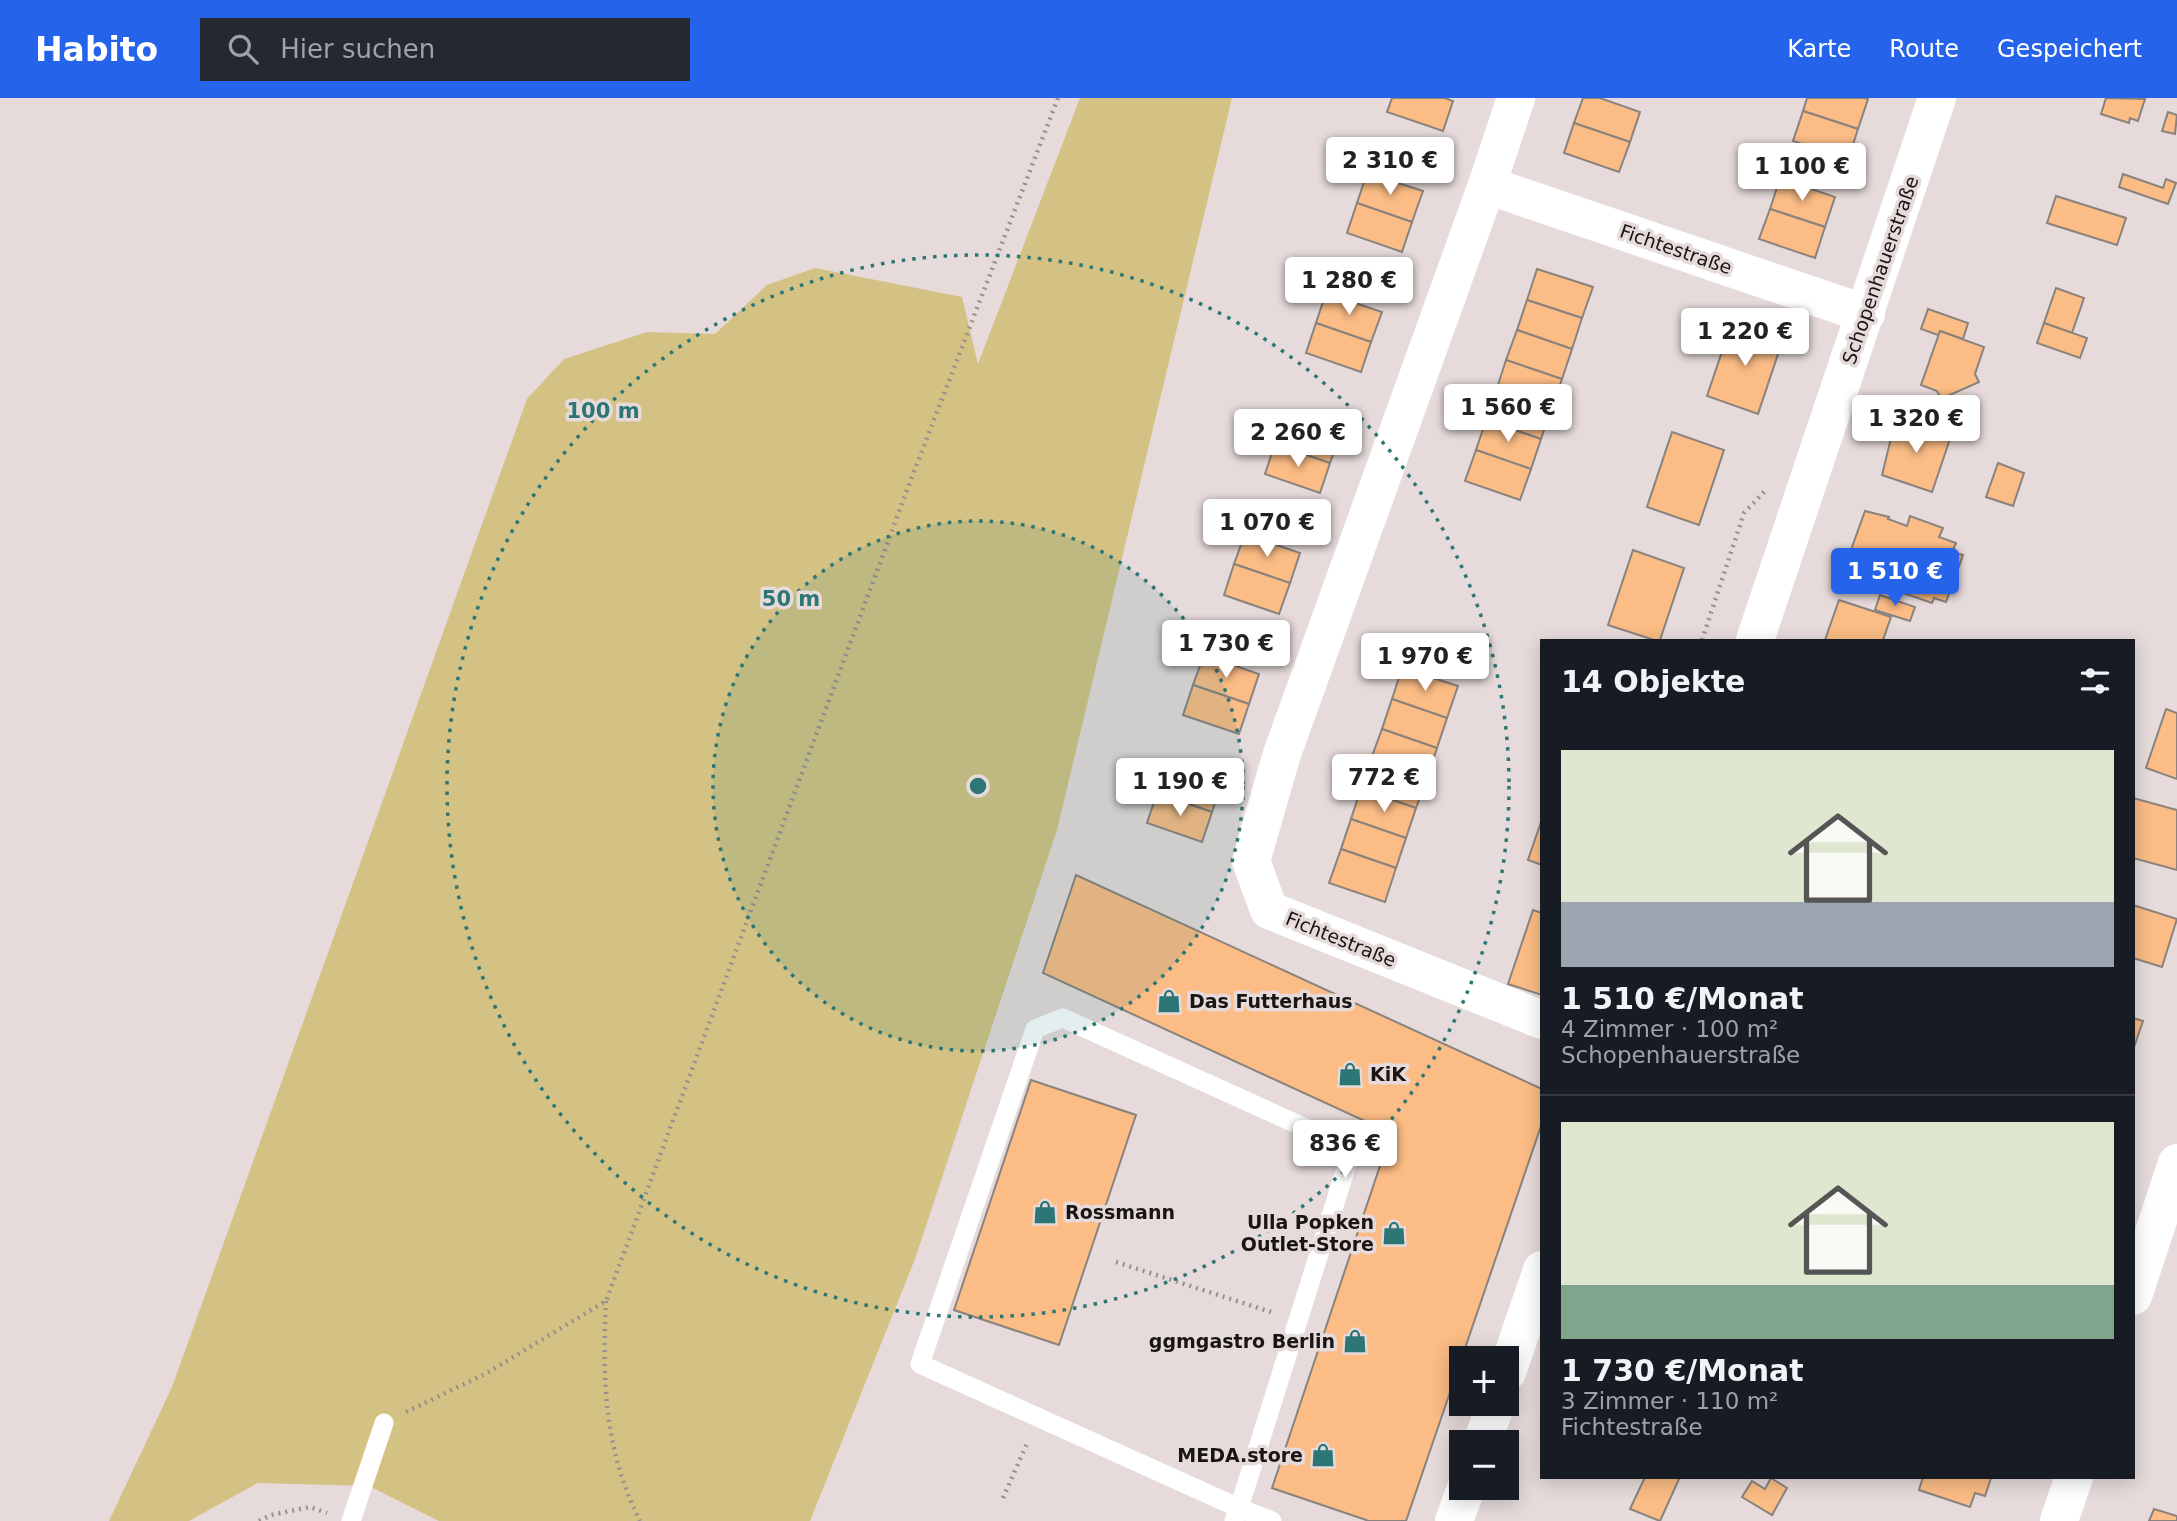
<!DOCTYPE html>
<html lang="de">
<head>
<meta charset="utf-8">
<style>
	:root { --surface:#171b24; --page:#242831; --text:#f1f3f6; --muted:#9ea1a6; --line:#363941; --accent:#2563eb }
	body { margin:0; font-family:"DejaVu Sans",sans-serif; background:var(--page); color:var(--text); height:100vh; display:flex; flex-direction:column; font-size:26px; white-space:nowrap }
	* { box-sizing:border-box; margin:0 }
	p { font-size:23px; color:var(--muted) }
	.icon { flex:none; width:38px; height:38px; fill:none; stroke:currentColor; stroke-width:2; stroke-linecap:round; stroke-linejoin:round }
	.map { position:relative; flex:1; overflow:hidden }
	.side { position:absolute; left:1540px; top:541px; width:595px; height:840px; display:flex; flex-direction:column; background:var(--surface); border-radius:0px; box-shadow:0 4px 18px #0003 }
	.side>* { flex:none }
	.fabs { position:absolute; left:1449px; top:1248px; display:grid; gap:14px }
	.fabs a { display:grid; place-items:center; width:70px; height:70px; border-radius:0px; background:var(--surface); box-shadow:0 4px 18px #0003; font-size:35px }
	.price { position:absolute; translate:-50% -60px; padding:0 16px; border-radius:7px; background:#fff; color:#222; font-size:23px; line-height:46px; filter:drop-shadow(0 2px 4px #0008) }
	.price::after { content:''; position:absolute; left:50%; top:42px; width:21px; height:16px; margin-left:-10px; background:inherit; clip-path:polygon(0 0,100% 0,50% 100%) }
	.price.current { background:var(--accent); color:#fff }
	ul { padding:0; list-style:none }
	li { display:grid; align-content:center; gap:14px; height:371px; padding:0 21px }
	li+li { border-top:2px solid var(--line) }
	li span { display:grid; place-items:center; height:217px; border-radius:0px; color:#555 }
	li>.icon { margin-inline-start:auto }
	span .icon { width:126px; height:126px; fill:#fffc; stroke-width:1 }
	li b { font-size:30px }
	h2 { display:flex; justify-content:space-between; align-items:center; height:84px; padding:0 21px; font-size:30px }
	header { display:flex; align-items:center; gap:42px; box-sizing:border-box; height:98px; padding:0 35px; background:var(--accent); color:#fff }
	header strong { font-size:33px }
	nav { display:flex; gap:38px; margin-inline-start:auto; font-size:24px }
	.search { width:490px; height:63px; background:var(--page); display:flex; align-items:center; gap:18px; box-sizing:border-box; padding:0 24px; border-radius:0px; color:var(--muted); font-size:26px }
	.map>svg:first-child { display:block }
	.green { fill:#d3c283 }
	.building { fill:#fbbc85; stroke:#8a837d; stroke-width:2 }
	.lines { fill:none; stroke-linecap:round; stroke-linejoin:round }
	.path { stroke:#98908f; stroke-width:4.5; stroke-dasharray:2 5; stroke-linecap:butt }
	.lane { stroke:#fff; stroke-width:19 }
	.street { stroke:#fff; stroke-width:38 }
	.secondary { stroke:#fff; stroke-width:38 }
	.ring { fill:none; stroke:#2c7676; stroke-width:3.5; stroke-dasharray:3.5 7 }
	.labels { text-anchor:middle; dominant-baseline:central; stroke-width:7; stroke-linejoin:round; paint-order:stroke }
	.street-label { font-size:19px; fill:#181514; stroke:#e6dbda }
	.poi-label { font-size:19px; font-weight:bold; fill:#181514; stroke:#e6dbda; text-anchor:start }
	.centre { fill:#2c7676; stroke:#e6dbda; stroke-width:3.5 }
	.ring-label { font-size:21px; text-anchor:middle; font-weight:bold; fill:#2c7676; stroke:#e6dbda; stroke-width:7; stroke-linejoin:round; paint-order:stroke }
</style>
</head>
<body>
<header>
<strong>Habito</strong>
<div class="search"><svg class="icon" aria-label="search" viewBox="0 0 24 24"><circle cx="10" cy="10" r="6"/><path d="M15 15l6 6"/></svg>Hier suchen</div>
<nav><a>Karte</a><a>Route</a><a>Gespeichert</a></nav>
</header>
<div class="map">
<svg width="2177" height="1423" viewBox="0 0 2177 1423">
	<rect width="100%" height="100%" fill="#e6dbda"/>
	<path class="green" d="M1080 0H1232L1057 732 915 1161 810 1423H439L369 1388 258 1385 189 1423H109L172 1289 527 301 564 261 647 234 715 236 767 187 815 170 962 199 978 266Z"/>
	<g class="building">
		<path d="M1392 0H1445L1453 3 1443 33 1387 14Z"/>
		<path d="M1583 0H1600L1640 14 1630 44 1574 25Z"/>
		<path d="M1807 0H1864L1868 1 1858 31 1803 13Z"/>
		<path d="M2106 0 2145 1 2138 23 2130 20 2129 25 2101 16Z"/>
		<path d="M1803 13 1858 31 1848 62 1793 43Z"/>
		<path d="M2168 14 2177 17 2175 36 2162 33Z"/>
		<path d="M1574 25 1630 44 1619 74 1564 55Z"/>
		<path d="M1367 75 1423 93 1412 124 1357 105Z"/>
		<path d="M2123 76 2163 90 2166 81 2176 85 2168 106 2119 89Z"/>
		<path d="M1780 80 1835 99 1825 129 1770 111Z"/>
		<path d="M2056 98 2126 120 2117 147 2047 125Z"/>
		<path d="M1357 105 1412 124 1402 154 1347 135Z"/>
		<path d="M1770 111 1825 129 1815 160 1759 141Z"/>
		<path d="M1537 171 1593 189 1582 220 1527 202Z"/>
		<path d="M2056 190 2084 200 2072 235 2044 225Z"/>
		<path d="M1326 195 1382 214 1371 244 1316 225Z"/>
		<path d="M1527 202 1582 220 1572 251 1517 232Z"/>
		<path d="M1928 211 1968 225 1963 241 1940 233 1938 237 1921 231Z"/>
		<path d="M1732 224 1783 241 1758 316 1707 298Z"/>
		<path d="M1316 225 1371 244 1361 274 1306 255Z"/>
		<path d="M2044 225 2087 240 2080 260 2037 245Z"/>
		<path d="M1517 232 1572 251 1562 281 1506 262Z"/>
		<path d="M1940 233 1984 249 1975 276 1979 284 1941 301 1937 293 1921 287Z"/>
		<path d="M1506 262 1562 281 1551 311 1496 293Z"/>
		<path d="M1496 293 1551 311 1541 341 1486 322Z"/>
		<path d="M1285 316 1341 334 1330 365 1275 346Z"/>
		<path d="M1901 321 1951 338 1932 394 1882 377 1891 340 1895 337Z"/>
		<path d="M1486 322 1541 341 1531 371 1476 352Z"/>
		<path d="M1672 334 1724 352 1699 427 1647 409Z"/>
		<path d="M1275 346 1330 365 1320 395 1265 376Z"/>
		<path d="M1476 352 1531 371 1520 402 1465 383Z"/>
		<path d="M1998 365 2024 375 2013 408 1986 399Z"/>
		<path d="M1865 413 1889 419 1888 421 1907 428 1910 418 1943 430 1939 439 1956 445 1952 454 1963 457 1946 504 1934 500 1932 505 1843 474Z"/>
		<path d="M1245 436 1300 455 1290 485 1234 466Z"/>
		<path d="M1633 452 1684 470 1660 542H1654L1608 527Z"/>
		<path d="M1234 466 1290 485 1279 516 1224 497Z"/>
		<path d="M1880 497 1915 509 1910 523 1875 512Z"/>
		<path d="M1839 502 1891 519 1883 542H1825Z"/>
		<path d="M1204 557 1259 576 1249 606 1193 587Z"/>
		<path d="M1402 570 1458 588 1447 620 1392 601Z"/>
		<path d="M1193 587 1249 606 1239 636 1183 617Z"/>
		<path d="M1392 601 1447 620 1437 650 1382 631Z"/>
		<path d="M2166 611 2177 615V681L2146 670Z"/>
		<path d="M1382 631 1437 650 1427 680 1371 661Z"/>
		<path d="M1371 661 1427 680 1416 710 1361 691Z"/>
		<path d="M1217 663 1244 672 1240 686 1213 677Z"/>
		<path d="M1167 665 1222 684 1212 714 1157 695Z"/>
		<path d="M1361 691 1416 710 1406 740 1351 721Z"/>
		<path d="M1157 695 1212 714 1202 744 1147 725Z"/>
		<path d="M2133 700 2177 712V772L2133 760Z"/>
		<path d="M1351 721 1406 740 1396 770 1341 751Z"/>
		<path d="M1542 721V767L1528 762Z"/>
		<path d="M1341 751 1396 770 1385 804 1329 785Z"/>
		<path d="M1076 777 1542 991V1025L1406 1423H1369L1272 1390 1391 1035 1043 875Z"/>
		<path d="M2133 807 2177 821 2162 869 2133 860Z"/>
		<path d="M1533 812 1542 815V897L1508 886Z"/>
		<path d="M2133 920 2143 923 2133 952Z"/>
		<path d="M1031 982 1136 1017 1059 1247 954 1212Z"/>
		<path d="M1645 1379H1674L1679 1381 1660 1423 1630 1411Z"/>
		<path d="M1923 1379H1986L1991 1380 1985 1398 1975 1395 1970 1409 1919 1392Z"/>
		<path d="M1771 1380 1787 1390 1772 1417 1742 1399 1752 1383 1765 1391Z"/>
		<path d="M2154 1411 2177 1418V1423H2149Z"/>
	</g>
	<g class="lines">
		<g class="path">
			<path d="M1702 542 1744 415 1765 393"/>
			<path d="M1116 1164 1271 1214"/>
			<path d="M606 1203C602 1280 604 1352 640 1423"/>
			<path d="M406 1314 487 1275 606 1203 910 384 1058 0"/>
			<path d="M1003 1400 1028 1343"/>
			<path d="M259 1423 271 1417 310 1409 327 1415"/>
		</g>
		<g class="lane">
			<path d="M351 1423 384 1325"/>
			<path d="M1234 1423 1239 1410 1352 1051 1063 920 1035 931 920 1266 1239 1410 1272 1423"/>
		</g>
		<g class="street">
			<path d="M1487 87 1516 0"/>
			<path d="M1755 542 1937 0"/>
			<path d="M1542 922 1269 812 1251 763 1282 656 1487 87 1866 216"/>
			<path d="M1507 1274 1542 1172"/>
			<path d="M1482 1344 1496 1306"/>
			<path d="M1454 1423 1466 1390"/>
		</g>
		<g class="secondary">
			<path d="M2133 1198 2177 1065"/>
			<path d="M2059 1423 2074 1379"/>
		</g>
	</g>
	<circle cx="978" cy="688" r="265" fill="#2c7676" fill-opacity=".12"/>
	<g class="ring">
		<circle cx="978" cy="688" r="265"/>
		<circle cx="978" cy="688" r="531"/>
	</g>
	<defs>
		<g id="shop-bare" transform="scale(1.89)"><path d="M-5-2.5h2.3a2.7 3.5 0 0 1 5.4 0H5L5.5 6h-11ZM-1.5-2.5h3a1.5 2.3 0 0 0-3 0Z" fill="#2c7676" stroke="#e6dbda" stroke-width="2.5" paint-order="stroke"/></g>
	</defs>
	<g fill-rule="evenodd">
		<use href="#shop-bare" x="1169" y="903"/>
		<use href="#shop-bare" x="1350" y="976"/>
		<use href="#shop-bare" x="1045" y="1114"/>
		<use href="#shop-bare" x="1394" y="1135"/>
		<use href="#shop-bare" x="1355" y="1243"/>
		<use href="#shop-bare" x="1323" y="1357"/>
	</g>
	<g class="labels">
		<g class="street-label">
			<text transform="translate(1676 151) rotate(19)">Fichtestraße</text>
			<text transform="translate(1880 172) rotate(-71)">Schopenhauerstraße</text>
			<text transform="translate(1341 841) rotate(22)">Fichtestraße</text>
		</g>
		<g class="poi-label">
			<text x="1189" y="903">Das Futterhaus</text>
			<text x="1370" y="976">KiK</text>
			<text x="1065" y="1114">Rossmann</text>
			<text x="1374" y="1124" text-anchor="end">Ulla Popken<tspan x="1374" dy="22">Outlet-Store</tspan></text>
			<text x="1335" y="1243" text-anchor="end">ggmgastro Berlin</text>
			<text x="1303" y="1357" text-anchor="end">MEDA.store</text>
		</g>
	</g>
	<circle cx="978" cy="688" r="10" class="centre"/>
	<g class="ring-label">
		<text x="603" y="320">100 m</text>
		<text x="791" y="508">50 m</text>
	</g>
</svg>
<div class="fabs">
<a>+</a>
<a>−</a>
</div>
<b class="price" style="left:1390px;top:99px">2 310 €</b>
<b class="price" style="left:1802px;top:105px">1 100 €</b>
<b class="price" style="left:1349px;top:219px">1 280 €</b>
<b class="price" style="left:1745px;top:270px">1 220 €</b>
<b class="price" style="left:1508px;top:346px">1 560 €</b>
<b class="price" style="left:1916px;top:357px">1 320 €</b>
<b class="price" style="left:1298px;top:371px">2 260 €</b>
<b class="price" style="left:1267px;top:461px">1 070 €</b>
<b class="price current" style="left:1895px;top:510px">1 510 €</b>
<b class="price" style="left:1226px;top:582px">1 730 €</b>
<b class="price" style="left:1425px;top:595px">1 970 €</b>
<b class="price" style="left:1384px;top:716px">772 €</b>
<b class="price" style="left:1180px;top:720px">1 190 €</b>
<b class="price" style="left:1345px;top:1082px">836 €</b>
<section class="side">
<h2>14 Objekte<svg class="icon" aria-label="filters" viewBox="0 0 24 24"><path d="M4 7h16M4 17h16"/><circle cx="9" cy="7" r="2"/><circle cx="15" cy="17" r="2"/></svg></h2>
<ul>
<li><span style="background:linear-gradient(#dfe7d0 70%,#9aa5b1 0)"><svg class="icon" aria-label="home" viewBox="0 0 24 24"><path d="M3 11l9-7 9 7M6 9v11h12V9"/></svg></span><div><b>1 510 €/Monat</b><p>4 Zimmer · 100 m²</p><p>Schopenhauerstraße</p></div></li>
<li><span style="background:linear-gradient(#dfe7d0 75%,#7fa58c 0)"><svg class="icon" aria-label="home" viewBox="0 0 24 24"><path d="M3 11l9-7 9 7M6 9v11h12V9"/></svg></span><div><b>1 730 €/Monat</b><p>3 Zimmer · 110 m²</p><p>Fichtestraße</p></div></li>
</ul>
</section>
</div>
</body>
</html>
